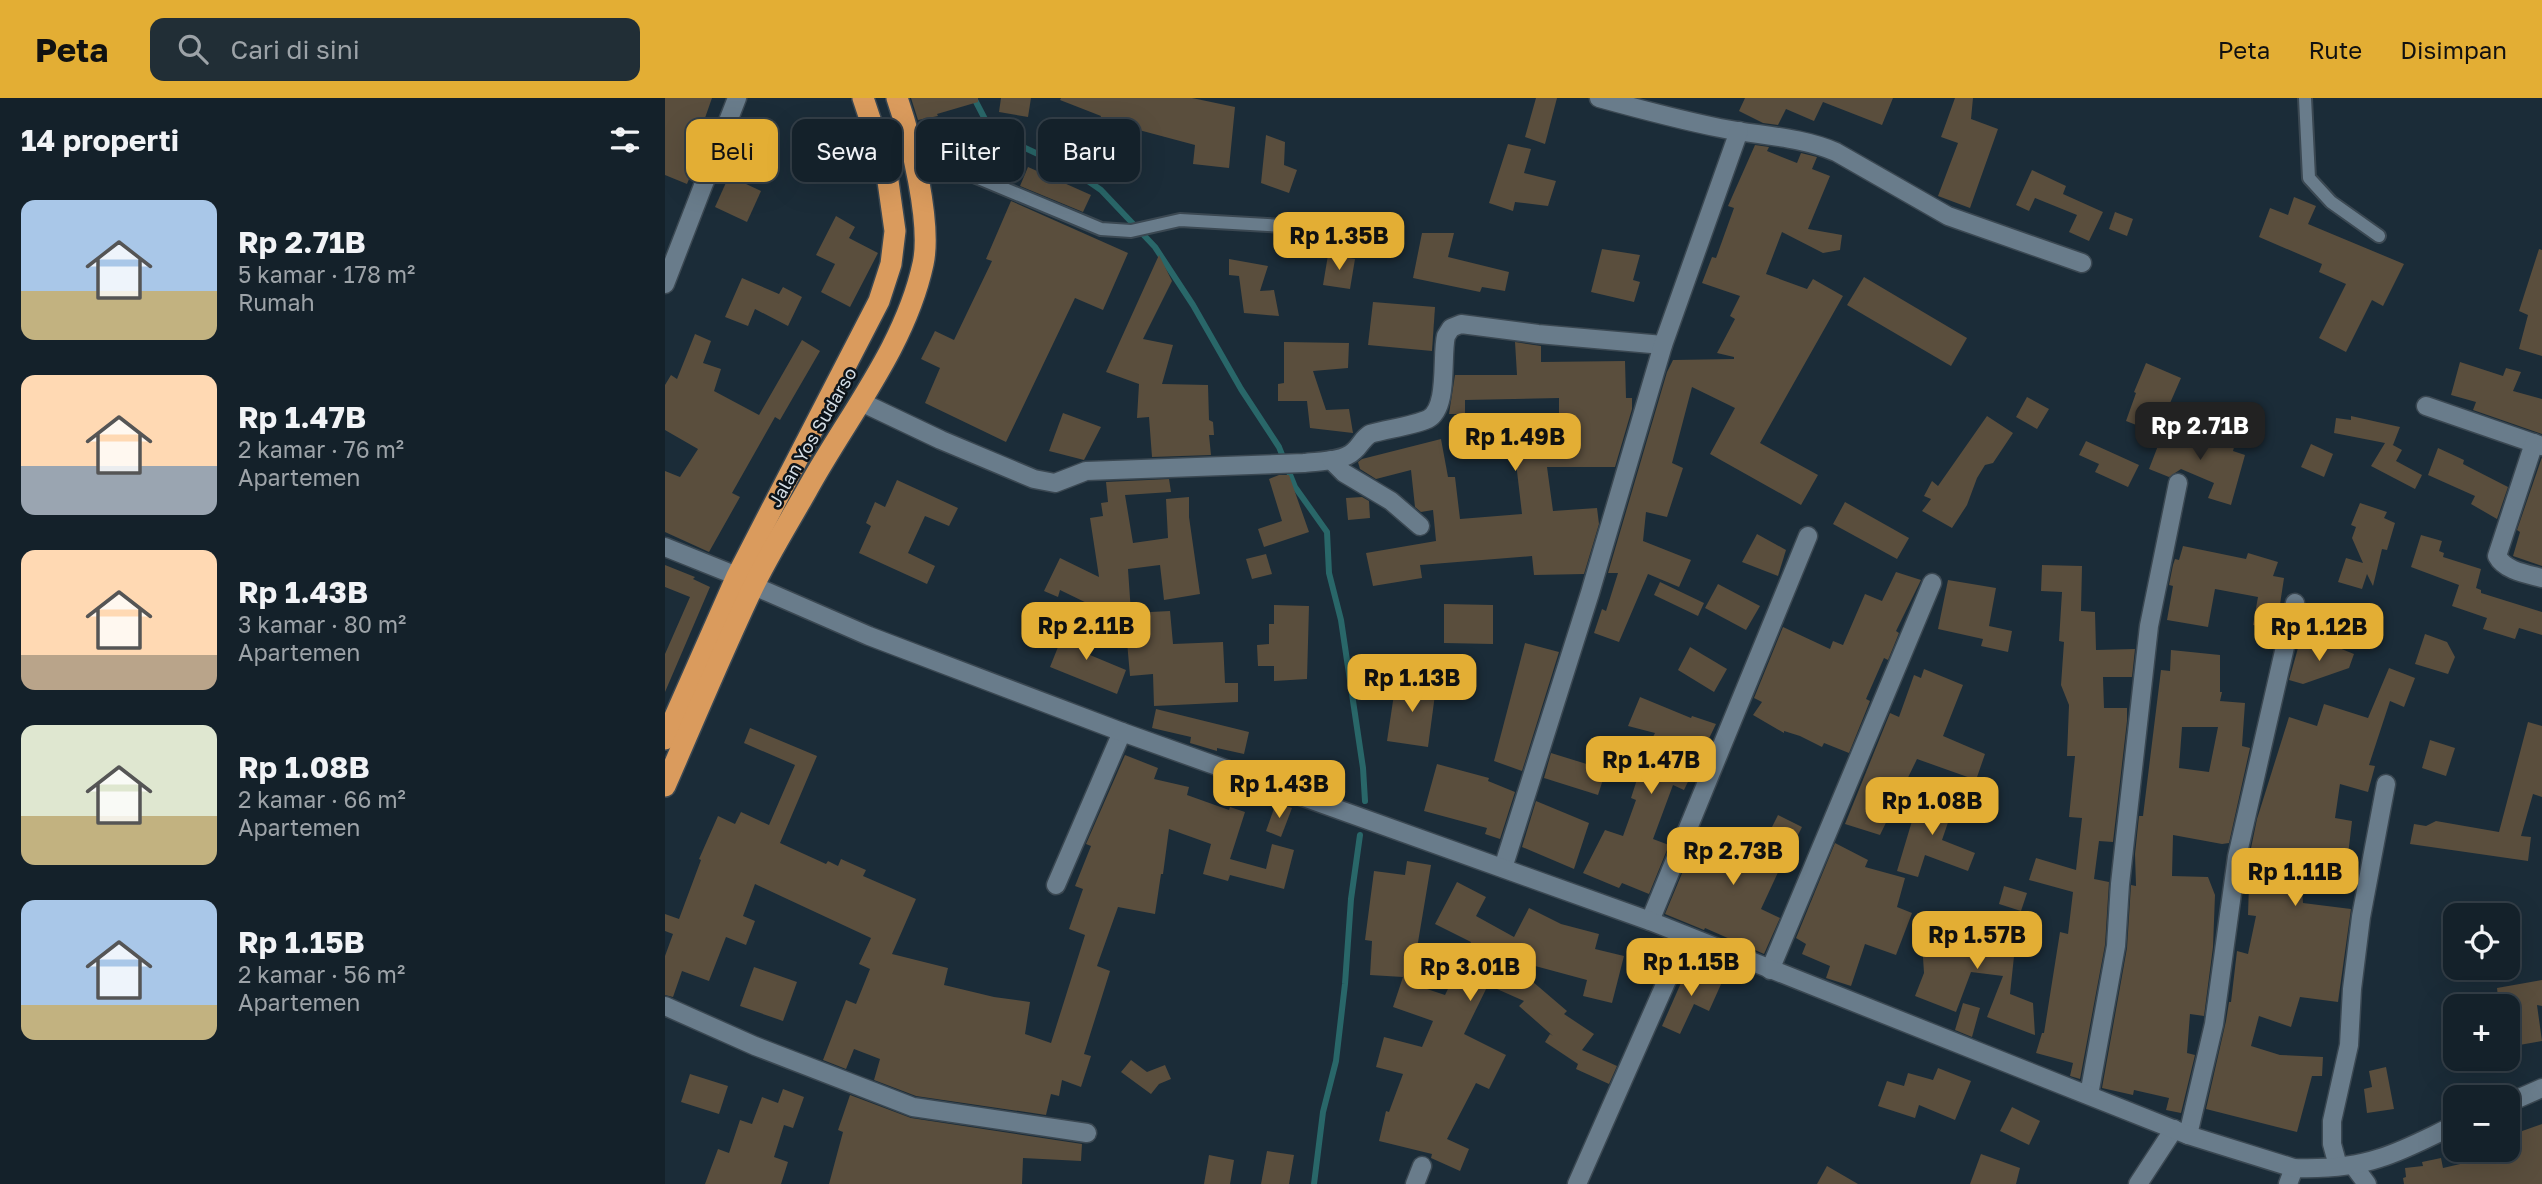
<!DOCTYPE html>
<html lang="id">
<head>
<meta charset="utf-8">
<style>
	:root { --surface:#14212a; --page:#212e36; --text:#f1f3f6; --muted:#9da3a8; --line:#333e47; --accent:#e3ae34 }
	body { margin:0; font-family:"Golos Text",sans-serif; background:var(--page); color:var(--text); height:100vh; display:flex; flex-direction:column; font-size:26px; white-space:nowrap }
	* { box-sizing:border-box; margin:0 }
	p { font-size:23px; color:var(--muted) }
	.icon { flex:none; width:38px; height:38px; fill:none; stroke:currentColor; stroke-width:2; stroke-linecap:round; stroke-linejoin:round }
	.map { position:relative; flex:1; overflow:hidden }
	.side { display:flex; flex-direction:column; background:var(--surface); width:665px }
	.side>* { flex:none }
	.guide { position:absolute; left:21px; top:21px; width:665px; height:63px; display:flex; gap:14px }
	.fabs { position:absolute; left:1778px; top:805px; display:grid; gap:14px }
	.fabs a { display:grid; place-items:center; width:77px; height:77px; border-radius:14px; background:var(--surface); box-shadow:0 7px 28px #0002,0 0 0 2px var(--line); font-size:35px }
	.price { position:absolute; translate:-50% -60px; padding:0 16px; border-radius:14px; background:var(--accent); color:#111; font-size:23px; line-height:46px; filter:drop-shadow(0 2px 4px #0008) }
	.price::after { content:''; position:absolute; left:50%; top:42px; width:21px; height:16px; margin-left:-10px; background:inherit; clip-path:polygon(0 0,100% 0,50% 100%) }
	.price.active { background:#222; color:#fff }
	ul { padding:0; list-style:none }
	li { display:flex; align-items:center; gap:21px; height:175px; padding:0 21px }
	li span { display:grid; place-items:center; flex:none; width:196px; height:140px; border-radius:14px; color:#555 }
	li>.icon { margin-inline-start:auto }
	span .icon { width:84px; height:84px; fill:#fffc; stroke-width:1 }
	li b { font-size:30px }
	h2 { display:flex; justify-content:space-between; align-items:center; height:84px; padding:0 21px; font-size:30px }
	.chip { padding:0 24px; border-radius:14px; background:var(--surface); box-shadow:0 7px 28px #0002,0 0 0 2px var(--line); font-size:24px; line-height:63px }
	.chip.active { background:var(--accent); color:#111 }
	header { display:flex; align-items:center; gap:42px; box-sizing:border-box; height:98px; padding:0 35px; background:var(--accent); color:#111 }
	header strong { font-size:33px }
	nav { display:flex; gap:38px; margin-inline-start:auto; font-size:24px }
	.search { width:490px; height:63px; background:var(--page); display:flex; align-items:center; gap:18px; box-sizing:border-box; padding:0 24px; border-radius:14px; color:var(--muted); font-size:26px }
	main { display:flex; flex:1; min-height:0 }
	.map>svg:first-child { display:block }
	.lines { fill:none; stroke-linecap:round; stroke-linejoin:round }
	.stream { stroke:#296769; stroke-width:6 }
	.building { fill:#5a4e3d; fill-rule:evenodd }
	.lane-casing { stroke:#3b4852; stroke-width:16 }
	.street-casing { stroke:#3b4852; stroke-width:21 }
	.secondary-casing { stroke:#3b4852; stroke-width:21 }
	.highway-casing { stroke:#3b4852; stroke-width:24 }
	.lane { stroke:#697c8b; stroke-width:12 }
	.street { stroke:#697c8b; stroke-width:18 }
	.secondary { stroke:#697c8b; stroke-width:18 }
	.highway { stroke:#da9b5d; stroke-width:21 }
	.labels { text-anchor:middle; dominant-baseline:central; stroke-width:5; stroke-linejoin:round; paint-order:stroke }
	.street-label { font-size:18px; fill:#d3dde5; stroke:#0c1319 }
</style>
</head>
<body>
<header>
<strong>Peta</strong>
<div class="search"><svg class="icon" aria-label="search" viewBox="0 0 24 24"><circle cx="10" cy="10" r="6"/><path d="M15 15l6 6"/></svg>Cari di sini</div>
<nav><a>Peta</a><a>Rute</a><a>Disimpan</a></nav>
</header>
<main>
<section class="side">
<h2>14 properti<svg class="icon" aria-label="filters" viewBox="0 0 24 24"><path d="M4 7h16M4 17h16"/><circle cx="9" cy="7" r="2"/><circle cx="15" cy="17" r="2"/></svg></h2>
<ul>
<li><span style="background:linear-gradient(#a9c7e8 65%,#c2b280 0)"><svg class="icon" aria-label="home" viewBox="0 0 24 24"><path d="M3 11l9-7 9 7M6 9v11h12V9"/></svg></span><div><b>Rp 2.71B</b><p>5 kamar · 178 m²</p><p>Rumah</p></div></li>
<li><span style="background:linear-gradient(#ffd9b3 65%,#9aa5b1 0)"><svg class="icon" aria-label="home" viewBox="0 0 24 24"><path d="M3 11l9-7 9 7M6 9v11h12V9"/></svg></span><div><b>Rp 1.47B</b><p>2 kamar · 76 m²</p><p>Apartemen</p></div></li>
<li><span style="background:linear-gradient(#ffd9b3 75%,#b9a48a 0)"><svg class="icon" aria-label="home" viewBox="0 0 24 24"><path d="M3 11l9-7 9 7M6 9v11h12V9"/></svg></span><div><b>Rp 1.43B</b><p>3 kamar · 80 m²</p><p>Apartemen</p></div></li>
<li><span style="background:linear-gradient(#dfe7d0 65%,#c2b280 0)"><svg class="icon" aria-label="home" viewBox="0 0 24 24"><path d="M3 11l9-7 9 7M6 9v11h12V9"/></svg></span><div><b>Rp 1.08B</b><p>2 kamar · 66 m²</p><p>Apartemen</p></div></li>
<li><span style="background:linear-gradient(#a9c7e8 75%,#c2b280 0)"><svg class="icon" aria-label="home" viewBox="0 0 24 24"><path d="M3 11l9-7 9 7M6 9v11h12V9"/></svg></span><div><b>Rp 1.15B</b><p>2 kamar · 56 m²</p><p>Apartemen</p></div></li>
</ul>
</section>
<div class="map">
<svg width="1877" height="1086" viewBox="0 0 1877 1086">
	<rect width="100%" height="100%" fill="#1b2c38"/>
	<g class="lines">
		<g class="stream">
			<path d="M309 0 322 25 358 49 407 72 436 92 490 149 528 207 576 291 614 349 630 389 662 434 664 475 676 522 698 670 700 703"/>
			<path d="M649 1086 658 1014 671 963 680 886 686 801 695 737"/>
		</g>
	</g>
	<g class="building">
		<path d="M0 0H47L28 54 34 56 22 86 0 77Z"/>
		<path d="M246 0H313V4L272 16 273 18 253 22Z"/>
		<path d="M336 0H366L363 19 334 14Z"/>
		<path d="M396 0H527L570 9 564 70 528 66 530 47 459 28 452 48 428 40 436 18 395 2Z"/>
		<path d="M871 0H892L880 46 860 39Z"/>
		<path d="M1080 0H1228L1217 27 1158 4 1149 23 1121 11 1113 27 1098 25 1074 13Z"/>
		<path d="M1290 0H1308L1306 21 1333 31 1305 110 1273 98 1293 45 1276 39Z"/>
		<path d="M142 36 195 54 185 82 132 64Z"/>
		<path d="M601 37 620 44 619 67 632 72 624 95 596 85Z"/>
		<path d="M843 46 866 51 859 75 891 83 883 108 850 104 848 113 824 105Z"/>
		<path d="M1090 47 1104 49 1102 53 1132 65 1136 55 1152 59 1147 71 1165 78 1143 131 1177 137 1175 152 1158 155 1117 134 1101 176 1142 191 1148 181 1178 198 1095 345 1153 377 1136 407 1045 356 1070 310 1027 289 1007 365 1018 370 1002 419 981 414 978 443 1026 462 1014 489 983 476 954 544 929 535 937 511 941 513 953 475H943L1002 274 1008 262 1069 261V259L1052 255 1070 221 1065 218 1075 198 1037 185 1047 159 1051 160 1069 110 1063 108Z"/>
		<path d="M363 69 426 97 418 114 355 88Z"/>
		<path d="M1367 72 1401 88 1398 96 1438 114 1424 143 1404 134 1412 117 1370 100 1364 113 1351 107Z"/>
		<path d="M64 78 96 93 82 124 50 109Z"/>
		<path d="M1629 99 1651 108 1643 126 1739 166 1718 208 1707 202 1681 254 1654 240 1681 186 1654 174 1657 166 1594 139 1605 110 1623 117Z"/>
		<path d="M346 103 463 155 438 212 410 200 341 344 260 305 275 270 256 261 270 233 289 242 327 163 321 161Z"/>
		<path d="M1450 114 1468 121 1462 138 1444 131Z"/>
		<path d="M171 118 190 129 184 140 213 155 185 209 156 194 170 166 151 157Z"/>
		<path d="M757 135H789L783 159 844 174 840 193 817 189 815 194 748 180Z"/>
		<path d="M937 151 975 157 968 182 975 184 969 204 926 194Z"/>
		<path d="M1874 151 1877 152V258L1854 251 1863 217 1854 213Z"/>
		<path d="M494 157 507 183 478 241 508 247 497 286 543 287 544 322 548 324 549 337H544L546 357 487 359 484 319 472 320 474 286 441 274Z"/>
		<path d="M663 157 690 161 685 191 658 187Z"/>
		<path d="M564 161 603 168 595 193 609 192 614 218 579 215 574 178 564 177Z"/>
		<path d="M1199 179 1302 240 1286 268 1182 207Z"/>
		<path d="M77 180 114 196 118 189 137 199 123 228 90 211 83 228 60 219Z"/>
		<path d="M708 204 770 209 767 253 703 247Z"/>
		<path d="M30 236 46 243 38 265 56 271 49 293 94 317 137 242 155 253 115 322 110 319 67 395 75 399 44 454 0 434V373L15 379 33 351 0 332V287L6 277 12 281Z"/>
		<path d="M619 244 684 245 683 270 648 273 661 312 684 311 688 335 645 330 642 303H613V286L619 285Z"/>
		<path d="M850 244 876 248V264L960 263 961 300H967V311L950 369H882L888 413 932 410 934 426 919 476 869 477 867 458 755 467 757 480 708 488 701 455 771 443 768 412 756 414 750 409 746 372 711 381 695 371 693 364 697 361 776 341 783 379H790L795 421 857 416 850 356 894 350V300L800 302V316H784L790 277H852Z"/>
		<path d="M1795 264 1838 278 1841 270 1856 274 1848 293 1877 301V336L1808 312 1811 304 1786 297Z"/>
		<path d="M1481 265 1516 280 1492 335 1461 323 1471 295 1469 294Z"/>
		<path d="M1362 299 1384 311 1372 331 1351 319Z"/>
		<path d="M398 315 436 329 419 362 384 353Z"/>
		<path d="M1322 318 1348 335 1328 365 1320 367 1312 380 1302 407 1287 430 1257 413 1266 401 1259 398 1267 383 1273 388Z"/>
		<path d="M1686 318 1735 329 1728 347 1726 346 1737 352 1731 363 1757 377 1750 391 1706 368 1720 345 1669 335 1671 320 1686 322Z"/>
		<path d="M1501 327 1526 334 1529 341 1549 350 1553 341 1570 346 1568 353 1580 357 1566 407 1543 400 1549 385 1516 371 1504 379 1484 371Z"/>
		<path d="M1421 343 1474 367 1463 389 1430 374 1434 366 1414 357Z"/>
		<path d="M1646 346 1668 356 1659 379 1636 369Z"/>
		<path d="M1773 350 1799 362 1798 366 1843 389 1832 421 1806 406 1810 398 1763 377Z"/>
		<path d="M1877 359V468L1848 458 1855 434 1852 432Z"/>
		<path d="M614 377H624L644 434 599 449 593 431 617 423 604 381Z"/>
		<path d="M504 381 506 394 460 397 468 445 503 440 501 401 524 399V419L535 496 499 502 495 467 463 471 466 515 505 513 508 546 558 544 560 585H573V604L489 608 488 576 465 578 461 532 432 535 430 509 395 492 393 499 379 493 395 460 434 479 425 420 438 418 436 405 443 404 441 384Z"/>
		<path d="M232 382 293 410 284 428 260 418 243 455 270 468 262 486 194 455 206 428 201 425 210 404 220 409Z"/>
		<path d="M697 399 704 403 705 420 683 422 681 400Z"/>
		<path d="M1180 404 1244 440 1232 461 1168 426Z"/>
		<path d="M1695 405 1722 414 1719 420 1730 425 1722 452 1717 451 1708 488 1702 476 1697 491 1673 484 1681 460 1698 465 1687 440 1691 429 1686 427Z"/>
		<path d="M1092 436 1121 452 1113 478 1077 464Z"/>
		<path d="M1756 437 1777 443 1774 453 1779 455 1778 459 1816 471 1811 490 1816 492V495L1877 514V537L1854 530 1850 541 1818 531 1822 520 1787 508 1794 487 1746 469Z"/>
		<path d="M1518 448 1581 461 1583 455 1613 464 1608 478 1619 480 1614 513 1616 514 1612 532 1588 527 1593 499 1550 491 1543 529 1502 522 1508 488 1504 487 1508 467 1510 461 1514 462Z"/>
		<path d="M601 456 607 476 587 481 581 461Z"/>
		<path d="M0 467 30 479 28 481 45 489 0 594V556L25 499 0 489Z"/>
		<path d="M1377 467 1417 468 1416 513 1430 514 1431 552 1470 551 1467 579H1438L1439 610H1462V623L1448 744 1434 743 1429 781 1444 784 1440 847 1415 981 1405 978 1408 965 1371 955 1377 935H1379L1395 834 1403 836 1408 794 1364 782 1371 760 1411 772 1417 720 1404 719 1410 658H1402L1404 607 1396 587 1399 544 1394 543 1397 494 1376 493Z"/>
		<path d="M1231 474 1256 482 1231 533 1234 535 1223 562 1219 560 1201 601 1205 603 1184 655 1159 645 1157 649 1135 638 1119 633V635L1088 617 1097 604 1089 600 1118 529 1165 551 1168 543 1178 547 1200 496 1217 503Z"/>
		<path d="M1283 482 1331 490 1324 528 1347 533 1343 554 1316 548 1318 541 1273 531Z"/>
		<path d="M995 484 1039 505 1033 518 989 497Z"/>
		<path d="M1053 486 1095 508 1081 532 1040 510Z"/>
		<path d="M779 506 828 507V546L779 545Z"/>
		<path d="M609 507 644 508 642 581 609 583V568H593L592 547 604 546V526H609Z"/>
		<path d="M401 529 431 541 425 557 461 572 452 596 385 569Z"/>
		<path d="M1760 536 1782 544 1790 559 1783 576 1750 566Z"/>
		<path d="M1635 543 1662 552 1664 546 1689 556 1684 570 1638 586 1624 582Z"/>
		<path d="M860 545 894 554 857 673 829 663Z"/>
		<path d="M1025 549 1062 571 1049 594 1013 572Z"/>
		<path d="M1506 552 1555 557V594H1557L1555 603 1580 605 1577 648 1585 650 1564 745 1557 746 1508 737 1507 778 1543 779 1550 797 1548 849 1539 918 1525 916 1522 955 1530 957 1516 1015 1501 1012 1504 1000 1469 992 1468 997 1437 990 1462 850 1466 787 1471 788 1470 756 1474 718H1478L1496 572 1505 573ZM1517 629H1553L1544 674 1514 670Z"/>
		<path d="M1724 570 1750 580 1739 609 1725 603 1704 667 1710 668 1703 694 1675 686 1670 720 1687 723 1683 757 1641 750 1636 780 1638 805 1686 811 1673 904 1635 899 1626 929 1594 918 1586 948 1615 957 1658 959 1657 978H1647L1632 1034 1541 1011 1561 923 1564 904H1566L1572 853 1583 856 1591 818 1583 817 1585 755 1592 721 1624 619 1652 628 1659 606 1703 620Z"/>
		<path d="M1259 571 1298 587 1278 638 1320 656 1311 682 1252 661 1215 737 1180 726 1225 615 1234 619 1249 577 1256 580Z"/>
		<path d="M731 583 771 589 763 649 722 643Z"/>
		<path d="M975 599 1026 620 1027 618 1051 626 1019 692 1008 687 988 741 1004 747 984 796 957 785 954 790 918 775 940 732 958 738 971 702 966 700 976 669 973 668 990 635 963 628Z"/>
		<path d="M491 611 584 634 579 656 552 650V653L525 645 526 639 487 630Z"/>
		<path d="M1863 624 1877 628V699L1868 696 1856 738 1866 739 1863 763 1745 746 1749 726 1761 728 1771 723 1834 734Z"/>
		<path d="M85 630 152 658 115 745 161 766 163 763 173 768 176 761 201 772 198 778 251 801 227 856 283 870 279 887 329 899 365 904 360 936 386 945 420 837 404 831 418 791 410 788 426 748 421 746 460 657 493 670 489 681 524 689 522 697 564 712 565 709 580 714 565 761 601 771 607 746 629 752 619 791 565 777 563 783 538 776 546 746 504 731 498 776H496L490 816 453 809 432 868 445 873 419 956 426 958 416 989 397 982 394 998 386 996 381 1017 251 998 209 982 215 961 189 951 181 971 158 962 181 902 191 906 205 871 194 866 206 840 90 786 78 818 90 823 81 847 61 839 44 883 17 873 8 899 0 897V858L8 836 0 833V816L14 821 36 762 34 761 53 718 70 726 76 714 104 727 130 667 79 645Z"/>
		<path d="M1765 642 1790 650 1781 678 1757 670Z"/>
		<path d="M886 655 941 672 933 697 879 680Z"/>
		<path d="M772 666 824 680 823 683 850 694 835 741 820 736 822 730 759 713Z"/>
		<path d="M1256 693 1290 704 1277 742 1310 755 1303 773 1260 757 1253 779 1232 773Z"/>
		<path d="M871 703 924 725 909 771 857 749Z"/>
		<path d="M611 705 627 710 616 739 601 733Z"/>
		<path d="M1113 717 1137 729 1129 745 1127 744 1096 811 1115 820 1099 856 1040 830 1039 832 1000 816 1033 737 1060 751 1063 745 1092 759Z"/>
		<path d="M1170 745 1203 762 1200 769 1240 780 1232 809 1247 815 1231 857 1200 846 1186 888 1161 880 1165 868 1137 856 1141 846 1131 840Z"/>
		<path d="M742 763 766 767 749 868 758 850 756 889 780 897 806 844 770 826 792 784 821 799 811 818 849 839 864 810 896 826 934 836 930 851 959 858 947 905 918 898 922 882 840 860 902 913 899 916 929 936 917 952 952 968 944 986 911 971 913 966 880 944 885 936 888 938 854 908 859 903 823 887 799 936 841 957 824 991 811 985 782 1041 804 1051 795 1073 766 1060 767 1056 714 1043 721 1013 724 1014 738 976 711 969 719 939 757 949 768 923 728 909 738 879 705 877 707 843 700 842 709 773 740 777Z"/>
		<path d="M1339 788 1362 795 1356 813 1334 806Z"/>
		<path d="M1366 829V848L1350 849 1345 896 1368 905 1370 937 1322 919 1338 878 1306 874 1291 914 1250 898 1259 875 1257 844 1288 842V832Z"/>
		<path d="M89 869 132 884 118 923 75 908Z"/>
		<path d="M1023 869 1057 884 1044 913 1029 906 1015 936 997 928Z"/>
		<path d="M1877 882V908L1872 907 1877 943 1843 949V908H1834L1832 890Z"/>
		<path d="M1298 905 1315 910 1307 939 1290 932Z"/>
		<path d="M466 962 482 974 500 967 506 981 494 986 486 996 456 974Z"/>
		<path d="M1721 969 1729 1011 1702 1015 1699 991 1707 989 1704 973Z"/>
		<path d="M1273 970 1306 983 1290 1022 1254 1007 1250 1020 1213 1008 1222 983 1239 988 1243 975 1268 982Z"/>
		<path d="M25 976 63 988 54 1016 16 1004Z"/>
		<path d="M118 991 139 999 128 1030 119 1027 109 1059 123 1064 116 1086H40L53 1051 64 1055 75 1022 87 1026 97 999 113 1005Z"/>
		<path d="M185 997 246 1020 417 1046 416 1063 358 1060 357 1086H164L178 1034 173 1032Z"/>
		<path d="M1347 1009 1375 1023 1364 1047 1335 1033Z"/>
		<path d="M1877 1026V1086H1739L1738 1080 1741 1079 1740 1070 1758 1068 1757 1064 1776 1060 1778 1070 1808 1063 1805 1052H1843V1038Z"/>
		<path d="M602 1053 629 1057 624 1086H596Z"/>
		<path d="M1316 1056 1355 1070 1351 1086H1305Z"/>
		<path d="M544 1057 569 1062 565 1086H539Z"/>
		<path d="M1162 1068 1193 1086H1152Z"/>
	</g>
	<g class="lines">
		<g class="lane-casing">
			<g id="lane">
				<path d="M1640 0 1644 80 1666 104 1714 138"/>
				<path d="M249 59 280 66 436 131 466 133 515 122 618 128"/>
			</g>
		</g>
		<g class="street-casing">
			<g id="street">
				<path d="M934 0C974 11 1015 22 1055 30 1094 38 1134 38 1171 54L1283 118 1417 165"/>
				<path d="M0 186 72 0"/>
				<path d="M196 304 276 342 369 381 390 385 421 373 639 365C653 363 678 364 689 353 696 347 697 341 705 336 722 331 747 328 763 321 784 310 776 258 781 238L786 230 796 226 873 236 998 247"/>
				<path d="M1761 308 1877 348"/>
				<path d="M1869 345 1832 458C1840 473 1862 476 1877 480"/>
				<path d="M666 362 679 375 726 403 755 428"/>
				<path d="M0 449 72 478"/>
				<path d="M838 770 925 495 998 247 1074 33"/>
				<path d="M391 787 457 634"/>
				<path d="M985 823 1143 438"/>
				<path d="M1105 872 1267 485"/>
				<path d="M0 908 90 948 248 1009 422 1035"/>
				<path d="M1424 997 1451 848 1455 786 1484 528 1513 385"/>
				<path d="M1523 1037 1549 926 1572 759 1630 505"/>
				<path d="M1688 1067 1702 1086"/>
				<path d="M1673 1068 1667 1046V1023L1684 947 1687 891 1696 819 1721 686"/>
				<path d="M750 1086 757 1068"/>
				<path d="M912 1086 1021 839"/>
				<path d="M1473 1086 1509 1031"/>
				<path d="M1623 1086 1629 1070"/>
			</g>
		</g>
		<g class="secondary-casing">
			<g id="secondary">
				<path d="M89 488 204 538 457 634 985 823 1523 1037 1629 1070C1658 1071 1688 1069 1715 1060 1741 1052 1766 1038 1790 1027"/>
				<path d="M1843 1005 1877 990"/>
			</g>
		</g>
		<g class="highway-casing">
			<g id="highway">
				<path d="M0 641 72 478 214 203 226 166 230 133 221 69 198 0"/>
				<path d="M0 688C29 622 57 554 88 489 104 456 124 424 142 392 182 319 240 249 258 166 267 126 246 40 232 0"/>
			</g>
		</g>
		<use href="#lane" class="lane"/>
		<use href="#street" class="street"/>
		<use href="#secondary" class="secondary"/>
		<use href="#highway" class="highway"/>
	</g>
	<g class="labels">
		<g class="street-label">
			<text transform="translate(147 339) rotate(-60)">Jalan Yos Sudarso</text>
		</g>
	</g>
</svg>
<div class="fabs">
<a><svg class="icon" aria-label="locate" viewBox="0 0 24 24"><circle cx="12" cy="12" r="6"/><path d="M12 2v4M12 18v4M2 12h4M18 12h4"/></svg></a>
<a>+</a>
<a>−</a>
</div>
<b class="price" style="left:674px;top:174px">Rp 1.35B</b>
<b class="price active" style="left:1535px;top:364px">Rp 2.71B</b>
<b class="price" style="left:850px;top:375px">Rp 1.49B</b>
<b class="price" style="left:421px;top:564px">Rp 2.11B</b>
<b class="price" style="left:1654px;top:565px">Rp 1.12B</b>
<b class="price" style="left:747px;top:616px">Rp 1.13B</b>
<b class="price" style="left:986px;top:698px">Rp 1.47B</b>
<b class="price" style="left:614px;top:722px">Rp 1.43B</b>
<b class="price" style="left:1267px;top:739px">Rp 1.08B</b>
<b class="price" style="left:1068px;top:789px">Rp 2.73B</b>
<b class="price" style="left:1630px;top:810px">Rp 1.11B</b>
<b class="price" style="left:1312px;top:873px">Rp 1.57B</b>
<b class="price" style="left:1026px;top:900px">Rp 1.15B</b>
<b class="price" style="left:805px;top:905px">Rp 3.01B</b>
<div class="guide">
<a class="chip active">Beli</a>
<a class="chip">Sewa</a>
<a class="chip">Filter</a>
<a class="chip">Baru</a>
</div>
</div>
</main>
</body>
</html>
